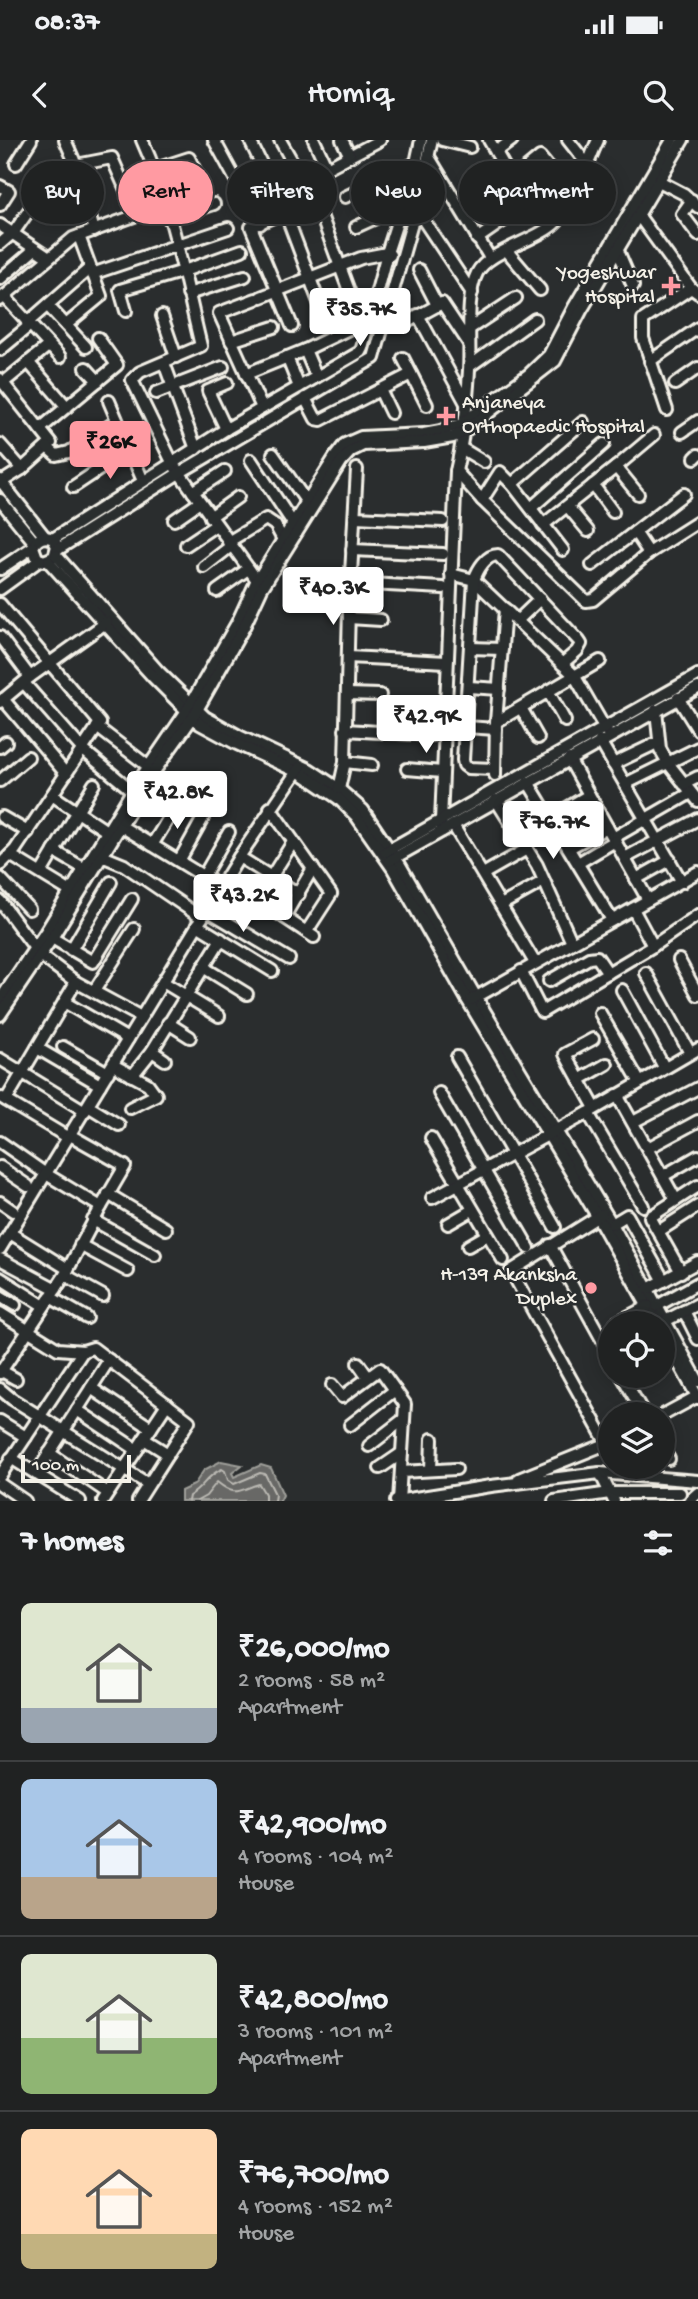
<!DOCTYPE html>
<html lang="en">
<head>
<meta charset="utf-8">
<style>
	:root { --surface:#202222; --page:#282a2a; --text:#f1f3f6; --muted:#a2a4a5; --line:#3d3f40; --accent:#ff9aa2 }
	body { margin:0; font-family:"Gochi Hand",sans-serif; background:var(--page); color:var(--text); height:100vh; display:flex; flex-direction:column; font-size:26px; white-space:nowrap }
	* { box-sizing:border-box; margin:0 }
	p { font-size:23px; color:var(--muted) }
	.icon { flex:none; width:38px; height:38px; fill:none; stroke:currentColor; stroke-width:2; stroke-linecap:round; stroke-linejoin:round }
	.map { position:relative; height:1361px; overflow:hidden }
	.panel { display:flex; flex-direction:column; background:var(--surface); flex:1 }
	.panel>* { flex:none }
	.banner { position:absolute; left:21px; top:21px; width:656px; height:63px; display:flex; gap:14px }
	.fabs { position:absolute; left:598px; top:1171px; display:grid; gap:14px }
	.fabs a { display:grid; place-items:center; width:77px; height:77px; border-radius:50%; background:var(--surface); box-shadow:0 4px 18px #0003,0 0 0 2px var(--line); font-size:35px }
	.scale { position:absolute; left:21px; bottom:18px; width:110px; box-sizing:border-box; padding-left:7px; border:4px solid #f4f1e8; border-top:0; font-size:19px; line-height:24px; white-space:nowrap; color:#f4f1e8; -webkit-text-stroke:5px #2a2d2e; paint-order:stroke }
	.price { position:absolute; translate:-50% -60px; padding:0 16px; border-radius:7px; background:#fff; color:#222; font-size:23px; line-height:46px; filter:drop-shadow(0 2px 4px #0008) }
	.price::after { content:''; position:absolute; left:50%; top:42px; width:21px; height:16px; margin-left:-10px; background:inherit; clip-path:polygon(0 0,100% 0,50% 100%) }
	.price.current { background:var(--accent); color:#111 }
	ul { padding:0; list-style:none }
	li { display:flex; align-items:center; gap:21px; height:175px; padding:0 21px }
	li+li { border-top:2px solid var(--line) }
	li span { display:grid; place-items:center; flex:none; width:196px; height:140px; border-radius:10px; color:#555 }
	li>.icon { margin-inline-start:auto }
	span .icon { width:84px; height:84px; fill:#fffc; stroke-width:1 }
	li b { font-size:30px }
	h2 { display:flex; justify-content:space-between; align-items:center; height:84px; padding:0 21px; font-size:30px }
	.pill { padding:0 24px; border-radius:32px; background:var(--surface); box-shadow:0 4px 18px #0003,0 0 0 2px var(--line); font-size:24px; line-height:63px }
	.pill.current { background:var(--accent); color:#111 }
	.status { display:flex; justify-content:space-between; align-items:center; height:49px; padding:0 35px; background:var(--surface); direction:ltr }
	.status svg { height:19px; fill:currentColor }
	header { display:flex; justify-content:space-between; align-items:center; height:91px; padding:0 21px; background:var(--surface); font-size:32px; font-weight:600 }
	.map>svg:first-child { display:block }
	.water { fill:#676866; stroke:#9f9f9a; stroke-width:2 }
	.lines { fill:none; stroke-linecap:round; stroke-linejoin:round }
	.shore { stroke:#bcbab4; stroke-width:2 }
	.minor-casing { stroke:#f4f1e8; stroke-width:16 }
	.minor { stroke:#2a2d2e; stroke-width:10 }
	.poi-dot { fill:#ff9aa2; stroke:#2a2d2e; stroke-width:2.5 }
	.labels { text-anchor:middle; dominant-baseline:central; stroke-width:5; stroke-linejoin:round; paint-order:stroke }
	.poi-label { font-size:21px; fill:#f4f1e8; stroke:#2a2d2e; text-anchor:end }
</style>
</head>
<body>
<div class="status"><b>08:37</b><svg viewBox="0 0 49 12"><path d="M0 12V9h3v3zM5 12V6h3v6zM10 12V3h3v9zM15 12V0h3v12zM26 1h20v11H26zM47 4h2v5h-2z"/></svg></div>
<header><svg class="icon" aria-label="back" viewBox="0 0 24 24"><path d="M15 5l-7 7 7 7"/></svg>Homiq<svg class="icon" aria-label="search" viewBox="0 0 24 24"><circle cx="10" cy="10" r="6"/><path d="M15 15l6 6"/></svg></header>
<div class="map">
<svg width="698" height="1361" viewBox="0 0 698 1361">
	<rect width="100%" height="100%" fill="#2a2d2e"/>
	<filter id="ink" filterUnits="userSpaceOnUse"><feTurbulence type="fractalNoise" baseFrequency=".0143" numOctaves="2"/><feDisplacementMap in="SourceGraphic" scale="14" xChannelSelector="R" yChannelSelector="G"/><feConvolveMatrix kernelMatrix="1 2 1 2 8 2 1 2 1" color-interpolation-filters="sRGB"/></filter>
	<g filter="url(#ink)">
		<path class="water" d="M221 1321 242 1325 232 1333 234 1337 261 1325 271 1328 283 1355 280 1361H181V1351L194 1345 204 1330Z"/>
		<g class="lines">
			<g class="shore">
				<path d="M188 1361 189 1356C205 1347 204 1337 222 1329L225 1331 228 1340 234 1344 260 1333 265 1334 275 1354 274 1361"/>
				<path d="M197 1361 206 1356 217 1342C237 1358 238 1350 259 1344L265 1354V1361"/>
			</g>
			<g class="minor-casing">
				<g id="minor">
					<path d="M65 0 76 25 94 91"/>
					<path d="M142 0C172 66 184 136 201 206L140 232 132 240 173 324 259 443"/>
					<path d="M214 0 260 84"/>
					<path d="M314 0 327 28 380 0"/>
					<path d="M342 0 350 16"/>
					<path d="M442 0 470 7"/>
					<path d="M489 0 512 40"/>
					<path d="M568 0 587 24"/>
					<path d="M251 3 285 72 323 173"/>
					<path d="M496 12 512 0"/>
					<path d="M429 17 490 118"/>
					<path d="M16 24 31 0"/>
					<path d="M155 29 189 18 200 41 162 52"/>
					<path d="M657 40 684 54 698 67"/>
					<path d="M0 46 9 51 0 65"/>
					<path d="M345 57 416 23"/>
					<path d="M692 60 682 74 698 95"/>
					<path d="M416 69 472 153"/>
					<path d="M636 72 691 148 698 153"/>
					<path d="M169 79 214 64"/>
					<path d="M0 85 49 118"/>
					<path d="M550 86 512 40 540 17 573 57"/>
					<path d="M356 87 402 66"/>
					<path d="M477 99 520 69"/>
					<path d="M0 104 14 92 59 27"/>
					<path d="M507 111 540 150"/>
					<path d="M618 111 633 146"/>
					<path d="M419 130 437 165"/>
					<path d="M92 134 228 88"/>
					<path d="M0 139 35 109"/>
					<path d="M188 154 245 136"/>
					<path d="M4 156 60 217"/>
					<path d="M261 157 361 118 387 113 390 115"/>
					<path d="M256 159 219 173 262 268"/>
					<path d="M0 160 73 98 137 75 112 18 76 25"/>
					<path d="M48 166 86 207"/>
					<path d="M126 171 120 150 184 131 242 110"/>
					<path d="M418 175 467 265"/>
					<path d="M162 176 176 217"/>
					<path d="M27 183 90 128"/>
					<path d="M405 183 442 163 468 202"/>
					<path d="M66 185 101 156 79 96"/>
					<path d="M292 186 251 87 312 59"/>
					<path d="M469 189 516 158"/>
					<path d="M231 201 274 187"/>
					<path d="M0 210 29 186"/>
					<path d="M305 210 314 231"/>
					<path d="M287 217 299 247"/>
					<path d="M403 218 427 265"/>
					<path d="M650 221 698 188"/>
					<path d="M28 222 67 267"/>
					<path d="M164 223 196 309"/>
					<path d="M470 226 535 179"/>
					<path d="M86 228 98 241"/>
					<path d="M246 234 305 210 359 184 355 167 318 67 280 0"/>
					<path d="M0 239 51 303 22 329 0 343"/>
					<path d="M3 243 48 206"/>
					<path d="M675 244 698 228"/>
					<path d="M380 250 391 273"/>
					<path d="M156 253 223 227"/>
					<path d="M305 258 316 279 321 280 411 234"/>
					<path d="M109 261 143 341"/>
					<path d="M667 270 643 198V180L691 148"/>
					<path d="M40 289 117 225 98 198"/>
					<path d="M226 289 208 251 227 243"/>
					<path d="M682 292 698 281"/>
					<path d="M0 304 22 329"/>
					<path d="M47 307 56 315 69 312 117 281"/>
					<path d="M461 308 484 322"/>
					<path d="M273 314 306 361"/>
					<path d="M695 318 698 315"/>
					<path d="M251 320 294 385"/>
					<path d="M616 327 654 295"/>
					<path d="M456 331 482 360 586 461 593 460 649 413 698 382"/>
					<path d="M0 340 45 397"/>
					<path d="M512 344 583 282"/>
					<path d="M593 345 613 372"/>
					<path d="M73 347 130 309"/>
					<path d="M193 352 225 331"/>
					<path d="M0 360 35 403"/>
					<path d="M482 360 500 332 512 344 563 410"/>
					<path d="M568 367 588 391"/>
					<path d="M531 368 604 304"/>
					<path d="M210 377 238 357"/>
					<path d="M355 377 443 381"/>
					<path d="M174 380 200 362"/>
					<path d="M543 385 616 327 638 354"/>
					<path d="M635 392 649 413"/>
					<path d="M53 399 57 406 54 417 44 421 37 418 33 407C37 398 44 395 53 399L226 289 360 212 362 208 387 113 416 23 421 0"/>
					<path d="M228 402 266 379 275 385 282 398"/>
					<path d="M186 405 216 385"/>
					<path d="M57 410 179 333 374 218 416 69 432 0"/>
					<path d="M352 410 443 414"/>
					<path d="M56 415 158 531 205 577 241 597 309 629 339 649 363 670 400 725 476 857 612 1084 698 1241"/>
					<path d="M48 421 152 536 200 584 237 604 304 635 338 658 356 676 393 729 468 861 597 1076 657 1183"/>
					<path d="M592 425 684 354"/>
					<path d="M204 427 231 406"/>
					<path d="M0 429 33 407"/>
					<path d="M451 434 474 440 574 535 607 592"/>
					<path d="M351 443 443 448"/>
					<path d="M0 449 40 420"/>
					<path d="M217 451 248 429"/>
					<path d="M0 464 100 583 15 710 0 725"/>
					<path d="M349 478 381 480"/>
					<path d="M517 481 540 459"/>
					<path d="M0 497 30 537"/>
					<path d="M471 508 502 509"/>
					<path d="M348 517 447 522"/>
					<path d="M24 543 82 609 136 654"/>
					<path d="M469 547 499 549"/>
					<path d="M548 551 565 581"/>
					<path d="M347 554 380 555"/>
					<path d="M678 558 698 590"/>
					<path d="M3 559 66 634"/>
					<path d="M0 562 30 537 107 482"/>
					<path d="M521 568 538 598"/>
					<path d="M656 570 660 609 668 623 698 661"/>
					<path d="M496 582 600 521"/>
					<path d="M97 587 153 630"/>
					<path d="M466 587 496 589"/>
					<path d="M345 590 432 595"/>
					<path d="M600 601 682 742"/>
					<path d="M0 607 6 602"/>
					<path d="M569 619 648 760"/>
					<path d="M345 622 372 625"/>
					<path d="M613 624 659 602"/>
					<path d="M407 629 442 632"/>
					<path d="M495 629 468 628 464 625 463 620 474 440C478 429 486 415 498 415L579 501 581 504 577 511 562 524"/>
					<path d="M495 635 496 582 505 469"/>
					<path d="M0 641 28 617"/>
					<path d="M528 642 612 780"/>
					<path d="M625 644 698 608"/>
					<path d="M684 644 698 637"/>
					<path d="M339 649 345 622 349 469 357 329"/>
					<path d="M52 655 111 694"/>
					<path d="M496 660 537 725 572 803"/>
					<path d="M270 668 331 754 307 791"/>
					<path d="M2 677 28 692"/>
					<path d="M550 678 589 655"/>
					<path d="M453 685 535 823"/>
					<path d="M121 686 221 747"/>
					<path d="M442 691 441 681 456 331C464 297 467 264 469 230 471 204 465 156 477 133 489 110 538 101 557 81 578 59 585 27 598 0"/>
					<path d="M613 698 691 653"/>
					<path d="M152 705 181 658 156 643 157 637 153 633"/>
					<path d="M569 708 607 687"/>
					<path d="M54 711 85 729"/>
					<path d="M385 712 698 535"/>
					<path d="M10 715 71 752"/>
					<path d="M102 716 124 725 202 778"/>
					<path d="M239 717 299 754"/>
					<path d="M625 718 698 679"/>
					<path d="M179 721 203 678"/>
					<path d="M389 721 698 548"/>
					<path d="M578 723 615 701"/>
					<path d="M41 733 94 644"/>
					<path d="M483 734 527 709"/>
					<path d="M203 737 229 692"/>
					<path d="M271 737 293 702"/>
					<path d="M0 738 29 769"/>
					<path d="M226 739 314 797"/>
					<path d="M636 739 670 720"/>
					<path d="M0 761 40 815 76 842 141 877"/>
					<path d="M501 765 544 741"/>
					<path d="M633 769 653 806"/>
					<path d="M207 770 289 819"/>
					<path d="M284 777 313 728"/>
					<path d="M197 785 272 831"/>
					<path d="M52 798 93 822 132 759"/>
					<path d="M71 810 111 742"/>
					<path d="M679 820 698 855"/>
					<path d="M203 827 247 854"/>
					<path d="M521 831 542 872 653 806 698 775"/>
					<path d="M646 833 690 913"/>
					<path d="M549 841 589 818 597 817 608 833"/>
					<path d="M163 842 219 876"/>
					<path d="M622 850 664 927"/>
					<path d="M94 851 134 789"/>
					<path d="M0 860 45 793 132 651 186 572 237 483 255 444 335 317 345 304 361 297 424 294 440 291 461 284 528 235 549 215 574 167 672 0"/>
					<path d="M471 860 698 732"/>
					<path d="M64 862 128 899"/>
					<path d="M600 873 639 941"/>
					<path d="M0 875 52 798 153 633 193 577 244 487 262 448 341 322 351 311 363 305 424 302 453 297 465 291 555 221 581 171 683 0"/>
					<path d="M168 883 190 897"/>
					<path d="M593 899 565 914 595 968"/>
					<path d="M63 907 108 933"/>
					<path d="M37 908 100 945"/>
					<path d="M152 911 165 920"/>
					<path d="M457 917 555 1087"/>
					<path d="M0 919 85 971"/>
					<path d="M113 925 148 944 156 955 130 968"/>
					<path d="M132 936 152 911 221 799"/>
					<path d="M579 940 607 924"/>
					<path d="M439 953 529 1108"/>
					<path d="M617 955 676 1060"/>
					<path d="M2 958 67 997"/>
					<path d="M6 960 76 842"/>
					<path d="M88 966 119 985"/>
					<path d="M588 973 643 1066"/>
					<path d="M633 982 698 948"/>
					<path d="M431 998 503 1120"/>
					<path d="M0 1002 46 1034 101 1067"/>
					<path d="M648 1008 698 981"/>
					<path d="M0 1027 28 1046"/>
					<path d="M663 1036 698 1016"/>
					<path d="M108 1054 166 1089"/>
					<path d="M432 1058 588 973 698 909"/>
					<path d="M0 1062 13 1071"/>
					<path d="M602 1074 511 1131 607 1304"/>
					<path d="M93 1080 155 1115"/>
					<path d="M448 1084 472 1070"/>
					<path d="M612 1084 627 1075 664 1141"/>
					<path d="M659 1091 698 1066"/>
					<path d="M10 1093 68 1129"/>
					<path d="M80 1105 128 1131"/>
					<path d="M550 1105 611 1216"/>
					<path d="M468 1106 487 1095"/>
					<path d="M0 1109 239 717 300 627"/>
					<path d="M0 1119 56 1149"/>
					<path d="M681 1132 650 1077 698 1046"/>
					<path d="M65 1135 103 1156"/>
					<path d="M0 1138 44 1166"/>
					<path d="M648 1149 698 1122"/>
					<path d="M0 1156 15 1165"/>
					<path d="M50 1157 87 1178"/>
					<path d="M657 1166 698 1143"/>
					<path d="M684 1171 698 1199"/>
					<path d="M0 1173 58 1209 83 1211"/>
					<path d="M665 1181 698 1164"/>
					<path d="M616 1183 648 1166"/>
					<path d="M663 1195 698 1258"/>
					<path d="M358 1223 368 1237"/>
					<path d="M0 1230 16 1239"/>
					<path d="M0 1233 65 1135 101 1067 125 1026 70 995"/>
					<path d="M622 1236 644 1274"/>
					<path d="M332 1245 342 1257 380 1229 405 1264 399 1361"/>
					<path d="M91 1248 151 1288"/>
					<path d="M0 1249 12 1259 148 1344"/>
					<path d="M77 1270 137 1310"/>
					<path d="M663 1275 698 1256"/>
					<path d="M0 1281 26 1297"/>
					<path d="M350 1285 395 1250"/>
					<path d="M144 1299 168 1314"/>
					<path d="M369 1306 404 1279"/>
					<path d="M663 1309 669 1319"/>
					<path d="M49 1313 108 1353"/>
					<path d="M11 1318 80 1361"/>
					<path d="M380 1328 402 1313"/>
					<path d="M431 1330 432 1299"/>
					<path d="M401 1332 456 1329"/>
					<path d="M600 1333 614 1361"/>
					<path d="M36 1334 109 1220"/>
					<path d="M0 1336 83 1211 93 1208 189 1281 138 1361"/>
					<path d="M519 1339 611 1302"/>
					<path d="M0 1344 25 1361"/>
					<path d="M103 1361 167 1264"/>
					<path d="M396 1361 491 1346 600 1333 698 1341"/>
					<path d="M554 1361 610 1353H680"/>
					<path d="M689 1361 698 1353"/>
				</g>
			</g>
			<use href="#minor" class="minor"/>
		</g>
	</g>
	<g class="poi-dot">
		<path d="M667.5 135.5h7v7h7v7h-7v7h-7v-7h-7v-7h7z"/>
		<path d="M442.5 265.5h7v7h7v7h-7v7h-7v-7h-7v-7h7z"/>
		<circle cx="591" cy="1148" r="7"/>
	</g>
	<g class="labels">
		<g class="poi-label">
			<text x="655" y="134">Yogeshwar<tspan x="655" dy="24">Hospital</tspan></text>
			<text x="462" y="264" text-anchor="start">Anjaneya<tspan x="462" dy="24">Orthopaedic Hospital</tspan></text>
			<text x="577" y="1136">H-139 Akanksha<tspan x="577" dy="24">Duplex</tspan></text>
		</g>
	</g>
</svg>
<div class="fabs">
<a><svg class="icon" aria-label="locate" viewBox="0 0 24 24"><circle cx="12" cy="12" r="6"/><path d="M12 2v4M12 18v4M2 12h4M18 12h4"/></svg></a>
<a><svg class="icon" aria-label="layers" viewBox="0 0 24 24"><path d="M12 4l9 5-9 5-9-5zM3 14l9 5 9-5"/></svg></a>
</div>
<div class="scale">100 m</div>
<b class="price" style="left:360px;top:208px">₹35.7K</b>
<b class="price current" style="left:110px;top:341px">₹26K</b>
<b class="price" style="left:333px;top:487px">₹40.3K</b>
<b class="price" style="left:426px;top:615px">₹42.9K</b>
<b class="price" style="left:177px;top:691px">₹42.8K</b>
<b class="price" style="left:553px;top:721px">₹76.7K</b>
<b class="price" style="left:243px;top:794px">₹43.2K</b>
<div class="banner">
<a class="pill">Buy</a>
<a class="pill current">Rent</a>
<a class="pill">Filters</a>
<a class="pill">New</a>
<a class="pill">Apartment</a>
</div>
</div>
<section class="panel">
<h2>7 homes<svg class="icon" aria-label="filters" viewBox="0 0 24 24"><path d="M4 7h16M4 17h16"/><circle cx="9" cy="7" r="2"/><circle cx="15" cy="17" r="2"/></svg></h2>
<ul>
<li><span style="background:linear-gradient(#dfe7d0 75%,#9aa5b1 0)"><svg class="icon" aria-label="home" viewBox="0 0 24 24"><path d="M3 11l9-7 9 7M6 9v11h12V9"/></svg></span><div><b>₹26,000/mo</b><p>2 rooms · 58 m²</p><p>Apartment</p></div></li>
<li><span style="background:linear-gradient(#a9c7e8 70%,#b9a48a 0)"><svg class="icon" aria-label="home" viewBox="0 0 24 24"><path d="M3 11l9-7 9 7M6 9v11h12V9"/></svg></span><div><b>₹42,900/mo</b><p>4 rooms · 104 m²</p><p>House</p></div></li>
<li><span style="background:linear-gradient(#dfe7d0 60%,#8fb573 0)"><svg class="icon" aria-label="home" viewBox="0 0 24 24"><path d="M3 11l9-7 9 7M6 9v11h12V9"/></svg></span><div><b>₹42,800/mo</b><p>3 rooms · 101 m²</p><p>Apartment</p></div></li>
<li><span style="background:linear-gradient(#ffd9b3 75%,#c2b280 0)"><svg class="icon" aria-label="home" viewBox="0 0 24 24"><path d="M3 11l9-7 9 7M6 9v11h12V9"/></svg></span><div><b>₹76,700/mo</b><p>4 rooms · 152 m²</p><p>House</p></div></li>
</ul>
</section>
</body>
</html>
